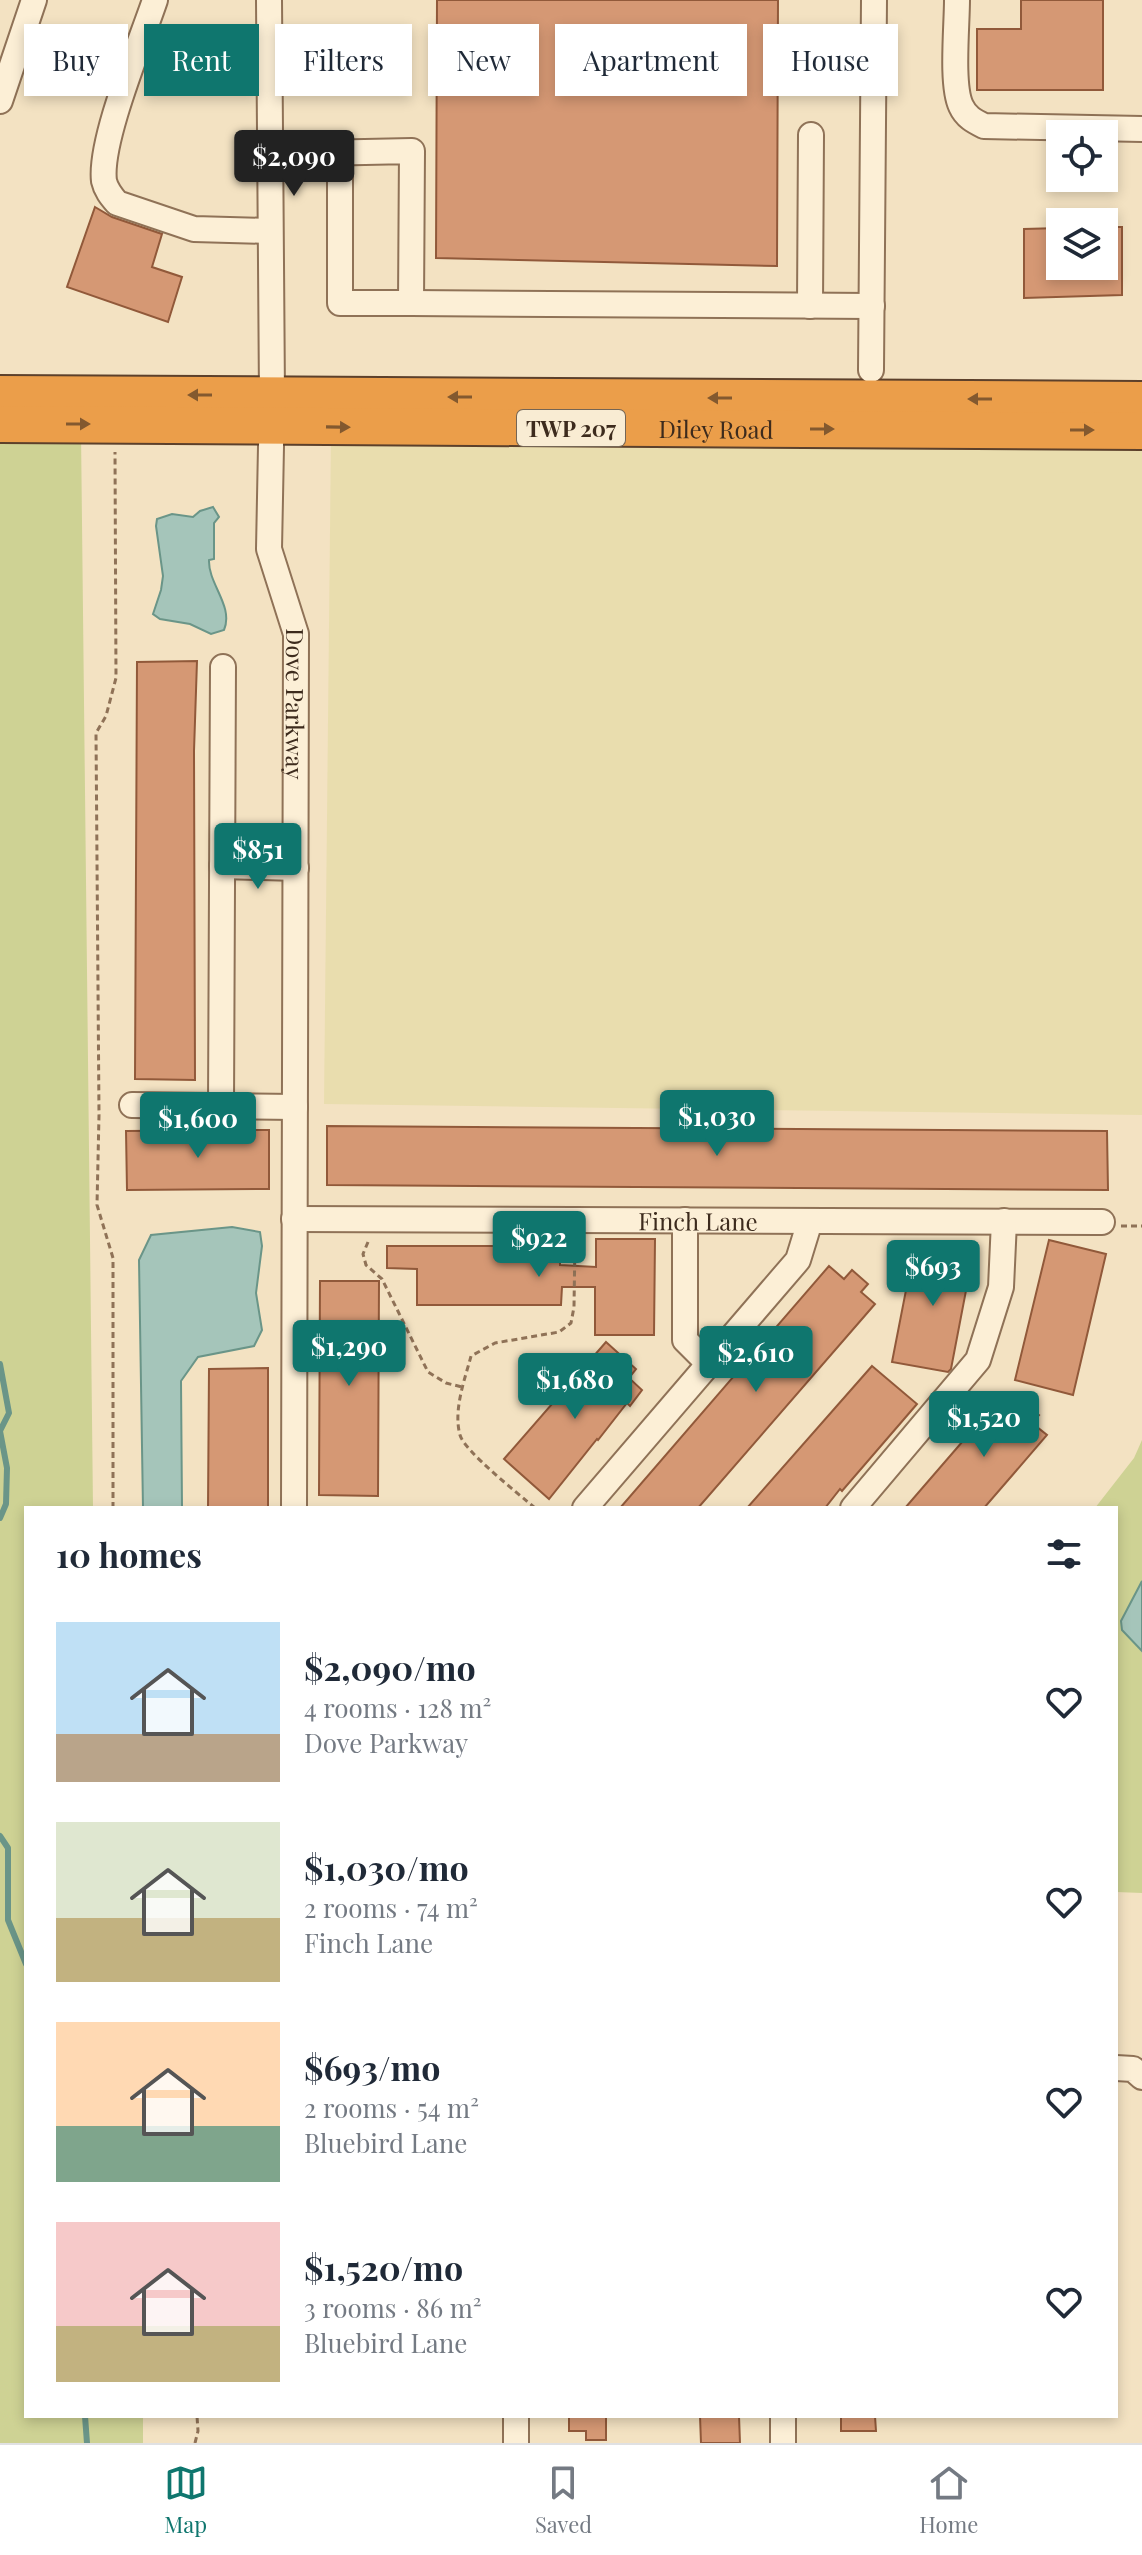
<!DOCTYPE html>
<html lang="en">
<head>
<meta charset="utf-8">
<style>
	:root { --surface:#fff; --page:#f2f2f3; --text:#1f2937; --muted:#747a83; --line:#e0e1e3; --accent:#0f766e }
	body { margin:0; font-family:"Playfair Display",serif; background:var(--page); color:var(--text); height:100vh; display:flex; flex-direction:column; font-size:30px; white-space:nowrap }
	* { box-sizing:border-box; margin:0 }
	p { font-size:26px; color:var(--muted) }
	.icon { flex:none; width:44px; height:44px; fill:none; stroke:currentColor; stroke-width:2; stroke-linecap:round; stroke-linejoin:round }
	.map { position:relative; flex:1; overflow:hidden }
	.details { position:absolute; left:24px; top:1506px; width:1094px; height:912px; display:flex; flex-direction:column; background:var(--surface); border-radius:0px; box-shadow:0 4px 12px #0003 }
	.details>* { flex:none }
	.banner { position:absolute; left:24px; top:24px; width:1094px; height:72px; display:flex; gap:16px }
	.controls { position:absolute; left:1046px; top:120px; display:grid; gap:16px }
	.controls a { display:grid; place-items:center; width:72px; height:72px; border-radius:0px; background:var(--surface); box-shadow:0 4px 12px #0003; font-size:40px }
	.price { position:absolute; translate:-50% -68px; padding:0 18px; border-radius:8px; background:var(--accent); color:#fff; font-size:26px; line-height:52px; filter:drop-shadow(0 2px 4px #0008) }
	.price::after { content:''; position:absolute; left:50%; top:48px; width:24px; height:18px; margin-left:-12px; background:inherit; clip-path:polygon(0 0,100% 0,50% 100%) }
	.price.active { background:#222; color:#fff }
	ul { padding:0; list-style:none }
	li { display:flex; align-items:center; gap:24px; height:200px; padding:0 32px }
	li span { display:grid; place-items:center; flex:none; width:224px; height:160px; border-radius:0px; color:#555 }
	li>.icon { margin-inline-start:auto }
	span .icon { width:96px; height:96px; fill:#fffc; stroke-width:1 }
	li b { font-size:34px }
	h2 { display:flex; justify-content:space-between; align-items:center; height:96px; padding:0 32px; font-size:34px }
	.tag { padding:0 28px; border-radius:0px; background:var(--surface); box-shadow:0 4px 12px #0003; font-size:28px; line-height:72px }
	.tag.active { background:var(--accent); color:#fff }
	.tabs { display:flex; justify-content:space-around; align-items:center; height:112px; border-top:2px solid var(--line); background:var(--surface); font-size:22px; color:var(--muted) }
	.tabs a { display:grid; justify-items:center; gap:4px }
	.tabs .active { color:var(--accent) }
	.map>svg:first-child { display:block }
	.farmland { fill:#e9ddae }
	.green { fill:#ced294 }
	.water { fill:#a5c5ba; stroke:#6a9588; stroke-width:2 }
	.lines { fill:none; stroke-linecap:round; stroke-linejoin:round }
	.stream { stroke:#6a9588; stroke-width:6 }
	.building { fill:#d59874; stroke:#91593a; stroke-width:2 }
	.minor-casing { stroke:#8f7257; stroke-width:28 }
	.highway-casing { stroke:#5c402b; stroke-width:40 }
	.path { stroke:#8f7257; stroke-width:3; stroke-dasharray:6 4; stroke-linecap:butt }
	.minor { stroke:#fcefd6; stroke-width:24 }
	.highway { stroke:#eb9e4a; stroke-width:36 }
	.oneway { fill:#83592f }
	.labels { text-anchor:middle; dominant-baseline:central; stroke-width:7; stroke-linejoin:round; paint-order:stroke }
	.shield { fill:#f9ecd3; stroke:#756554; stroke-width:2 }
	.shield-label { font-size:22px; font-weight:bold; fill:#3d2b1d }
	.street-label { font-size:24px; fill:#3d2b1d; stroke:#f9ecd3 }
</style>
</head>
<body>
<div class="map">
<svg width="1142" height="2443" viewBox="0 0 1142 2443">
	<rect width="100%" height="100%" fill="#f3e2c2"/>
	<path class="farmland" d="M331 435 1142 441V1115L324 1104Z"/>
	<g class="green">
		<path d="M0 432H81L93 1508H26V2416H143V2443H0Z"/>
		<path d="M1142 1440V1581L1122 1630 1142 1652V1893L1116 1892V1508H1095L1134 1458Z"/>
	</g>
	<g class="water">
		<path d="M213 507 219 517 214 523V559L209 560C208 584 234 606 224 630L211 634 190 624 160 619 153 614 161 590 163 576 156 526 157 519 172 514 193 517 200 511Z"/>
		<path d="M232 1227 260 1232 262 1246 256 1293 262 1330 254 1346 198 1357 181 1381 182 1508H143L139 1260 151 1235Z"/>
		<path d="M1142 1581V1651L1122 1630 1121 1621Z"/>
	</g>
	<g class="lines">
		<g class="stream">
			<path d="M0 1364 9 1413 0 1431 7 1468 6 1504 0 1518"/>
			<path d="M0 1836 8 1848V1920L26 1964"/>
			<path d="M85 2416 87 2443"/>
		</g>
	</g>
	<g class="building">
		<path d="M437 0H778L777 266 436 258Z"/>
		<path d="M1021 0H1103V90H977V29H1021Z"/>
		<path d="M95 207 112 217 162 234 152 267 182 277 168 322 67 287Z"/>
		<path d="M1104 227H1122V295L1024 298V229L1060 228V266H1104Z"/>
		<path d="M197 661 194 751 195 1080 135 1079 137 662Z"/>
		<path d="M327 1126 1107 1131 1108 1190 327 1185Z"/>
		<path d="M269 1130V1189L127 1190 126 1131Z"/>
		<path d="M596 1239H655L654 1335H595V1287H562L561 1305H417V1269L387 1268V1246H560V1265L596 1267Z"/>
		<path d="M1049 1240 1106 1254 1073 1395 1015 1380Z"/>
		<path d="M915 1244 973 1254 951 1369 948 1372 892 1362Z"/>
		<path d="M829 1266 844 1279 852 1270 868 1284 861 1292 875 1304 698 1508H620Z"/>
		<path d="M320 1281H379L378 1496 319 1495Z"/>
		<path d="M606 1342 636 1369 629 1378 642 1390 630 1406 627 1403 598 1440 597 1439 549 1499 504 1459Z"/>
		<path d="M872 1366 917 1404 842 1491 840 1489 825 1508H747Z"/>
		<path d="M268 1368V1508H208L209 1369Z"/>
		<path d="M1012 1393 1039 1415 1032 1423 1047 1435 984 1508H905L1001 1397 1009 1404Z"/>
		<path d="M569 2416H606V2440H586V2431H569Z"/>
		<path d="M700 2416H739L740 2443H701Z"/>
		<path d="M841 2416H875L876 2431H841Z"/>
	</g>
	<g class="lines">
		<g class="minor-casing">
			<g id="minor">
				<path d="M155 0C141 42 99 141 104 181 106 190 111 196 117 203L194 229 270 231"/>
				<path id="s1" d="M269 0 272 395 269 549 296 634 294 1508"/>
				<path d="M957 0C957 26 951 85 961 106 966 117 974 121 984 126L1142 129"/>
				<path d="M0 101 34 0"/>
				<path d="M270 154 412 151 411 303H340V151"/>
				<path d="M411 303 872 306"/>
				<path d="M810 306 811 135"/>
				<path d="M871 370 874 0"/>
				<path d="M222 866 296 868"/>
				<path d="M132 1105 295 1107"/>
				<path d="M221 1106 223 667"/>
				<path id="s2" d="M294 1219 1102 1222"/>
				<path d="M685 1220V1340L709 1364"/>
				<path d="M585 1508 798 1260 810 1221"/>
				<path d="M853 1508 978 1360 1001 1287 1004 1221"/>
				<path d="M1116 2068 1133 2069 1142 2077"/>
				<path d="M516 2443V2416"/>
				<path d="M783 2443V2416"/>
			</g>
		</g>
		<g class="highway-casing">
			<g id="highway">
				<path d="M0 394 1142 400"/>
				<path id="s3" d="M0 424 1142 431"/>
			</g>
		</g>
		<g class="path">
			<path d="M1121 1226H1142"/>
			<path d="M368 1242 363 1254 366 1265 382 1279 428 1372 446 1383 462 1387"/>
			<path d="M113 1508V1258L97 1205 99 1115 96 733 106 716 116 678 115 452"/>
			<path d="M535 1508C519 1494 465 1452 460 1435 453 1410 465 1379 471 1356L495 1343 559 1332 571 1323 574 1307 575 1240"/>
			<path d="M195 2443 198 2431 197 2416"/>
		</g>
		<use href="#minor" class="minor"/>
		<use href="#highway" class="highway"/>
	</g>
	<defs><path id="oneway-solid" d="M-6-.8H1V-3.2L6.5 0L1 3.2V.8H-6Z" transform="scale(2)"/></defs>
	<g class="oneway">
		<use href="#oneway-solid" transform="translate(200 395) rotate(-180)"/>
		<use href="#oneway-solid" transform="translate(460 397) rotate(-180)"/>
		<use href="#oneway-solid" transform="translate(720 398) rotate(-180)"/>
		<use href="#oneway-solid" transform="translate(980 399) rotate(-180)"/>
		<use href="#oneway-solid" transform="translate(78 424)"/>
		<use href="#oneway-solid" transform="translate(338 427) rotate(1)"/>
		<use href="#oneway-solid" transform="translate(822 429)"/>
		<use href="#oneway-solid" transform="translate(1082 430)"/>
	</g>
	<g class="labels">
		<rect class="shield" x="517" y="410" width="108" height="36" rx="6"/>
		<g class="shield-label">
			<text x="571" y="428">TWP 207</text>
		</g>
		<g class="street-label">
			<text stroke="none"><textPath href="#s3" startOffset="716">Diley Road</textPath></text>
			<text stroke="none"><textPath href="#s1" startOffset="708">Dove Parkway</textPath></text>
			<text stroke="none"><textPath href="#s2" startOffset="404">Finch Lane</textPath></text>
		</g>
	</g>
</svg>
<div class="controls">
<a><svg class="icon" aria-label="locate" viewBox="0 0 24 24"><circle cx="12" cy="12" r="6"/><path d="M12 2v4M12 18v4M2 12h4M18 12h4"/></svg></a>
<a><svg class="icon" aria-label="layers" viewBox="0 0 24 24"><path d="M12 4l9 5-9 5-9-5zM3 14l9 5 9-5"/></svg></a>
</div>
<b class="price active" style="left:294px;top:198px">$2,090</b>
<b class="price" style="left:258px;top:891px">$851</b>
<b class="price" style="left:717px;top:1158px">$1,030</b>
<b class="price" style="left:198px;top:1160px">$1,600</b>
<b class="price" style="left:539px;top:1279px">$922</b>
<b class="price" style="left:933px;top:1308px">$693</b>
<b class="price" style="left:349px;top:1388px">$1,290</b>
<b class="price" style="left:756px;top:1394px">$2,610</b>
<b class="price" style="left:575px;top:1421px">$1,680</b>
<b class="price" style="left:984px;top:1459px">$1,520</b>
<div class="banner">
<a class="tag">Buy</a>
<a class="tag active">Rent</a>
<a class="tag">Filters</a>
<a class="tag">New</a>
<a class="tag">Apartment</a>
<a class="tag">House</a>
</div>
<section class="details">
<h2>10 homes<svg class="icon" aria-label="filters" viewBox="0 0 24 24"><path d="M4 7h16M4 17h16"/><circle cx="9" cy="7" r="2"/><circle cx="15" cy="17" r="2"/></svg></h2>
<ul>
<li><span style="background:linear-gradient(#bfe0f5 70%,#b9a48a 0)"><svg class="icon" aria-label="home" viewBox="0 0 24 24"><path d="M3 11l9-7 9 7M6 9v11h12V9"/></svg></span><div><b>$2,090/mo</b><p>4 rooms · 128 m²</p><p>Dove Parkway</p></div><svg class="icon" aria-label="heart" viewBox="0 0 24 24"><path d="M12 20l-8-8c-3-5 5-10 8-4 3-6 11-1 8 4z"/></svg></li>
<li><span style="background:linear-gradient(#dfe7d0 60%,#c2b280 0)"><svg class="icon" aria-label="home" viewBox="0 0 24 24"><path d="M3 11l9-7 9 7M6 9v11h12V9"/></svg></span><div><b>$1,030/mo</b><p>2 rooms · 74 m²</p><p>Finch Lane</p></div><svg class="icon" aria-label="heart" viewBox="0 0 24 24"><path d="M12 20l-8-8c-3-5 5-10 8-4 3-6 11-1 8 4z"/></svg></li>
<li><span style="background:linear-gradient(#ffd9b3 65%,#7fa58c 0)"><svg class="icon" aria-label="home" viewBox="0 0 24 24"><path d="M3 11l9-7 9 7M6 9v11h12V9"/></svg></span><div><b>$693/mo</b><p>2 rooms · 54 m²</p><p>Bluebird Lane</p></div><svg class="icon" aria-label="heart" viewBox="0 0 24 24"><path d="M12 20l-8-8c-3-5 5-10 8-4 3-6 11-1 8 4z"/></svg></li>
<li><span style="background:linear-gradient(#f6c9c9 65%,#c2b280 0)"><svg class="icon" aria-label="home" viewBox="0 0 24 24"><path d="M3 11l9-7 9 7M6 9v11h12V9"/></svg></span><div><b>$1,520/mo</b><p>3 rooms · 86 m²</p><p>Bluebird Lane</p></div><svg class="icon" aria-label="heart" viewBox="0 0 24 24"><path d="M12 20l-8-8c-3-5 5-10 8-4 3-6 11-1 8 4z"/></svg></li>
</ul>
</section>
</div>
<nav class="tabs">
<a class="active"><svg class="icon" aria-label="map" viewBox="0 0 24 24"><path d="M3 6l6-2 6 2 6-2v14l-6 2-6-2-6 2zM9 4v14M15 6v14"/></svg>Map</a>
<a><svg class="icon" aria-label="saved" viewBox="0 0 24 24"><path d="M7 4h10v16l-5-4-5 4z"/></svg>Saved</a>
<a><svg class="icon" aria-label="home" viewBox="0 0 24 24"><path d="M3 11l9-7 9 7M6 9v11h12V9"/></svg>Home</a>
</nav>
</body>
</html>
